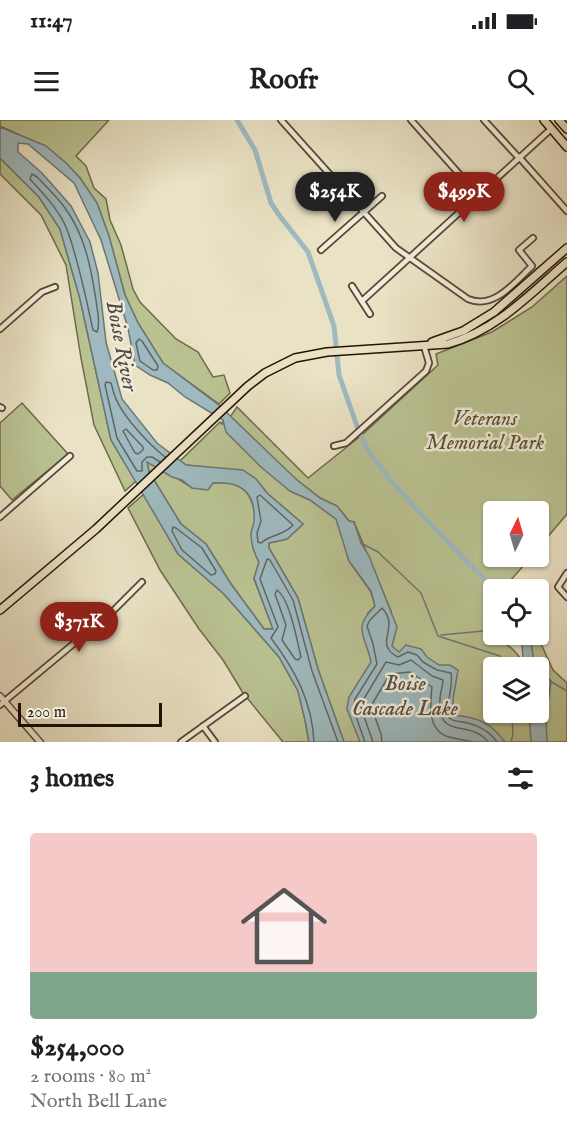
<!DOCTYPE html>
<html lang="en">
<head>
<meta charset="utf-8">
<style>
	:root { --surface:#fff; --page:#f6f6f6; --text:#202124; --muted:#757577; --accent:#8f2418 }
	body { margin:0; font-family:"IM FELL English",serif; background:var(--page); color:var(--text); height:100vh; display:flex; flex-direction:column; font-size:22px; white-space:nowrap }
	* { box-sizing:border-box; margin:0 }
	p { font-size:20px; color:var(--muted) }
	.icon { flex:none; width:33px; height:33px; fill:none; stroke:currentColor; stroke-width:2; stroke-linecap:round; stroke-linejoin:round }
	.map { position:relative; height:622px; overflow:hidden }
	.drawer { display:flex; flex-direction:column; background:var(--surface); flex:1 }
	.drawer>* { flex:none }
	.needle { width:39px; rotate:5deg }
	.tools { position:absolute; left:483px; top:381px; display:grid; gap:12px }
	.tools a { display:grid; place-items:center; width:66px; height:66px; border-radius:6px; background:var(--surface); box-shadow:0 2px 4px #0004; font-size:30px }
	.scale { position:absolute; left:18px; bottom:15px; width:144px; box-sizing:border-box; padding-left:6px; border:3px solid #241305; border-top:0; font-size:16px; line-height:21px; white-space:nowrap; color:#241305; -webkit-text-stroke:4px #f1ecd9; paint-order:stroke }
	.price { position:absolute; translate:-50% -51px; padding:0 14px; border-radius:21px; background:var(--accent); color:#fff; font-size:20px; line-height:39px; filter:drop-shadow(0 2px 3px #0008) }
	.price::after { content:''; position:absolute; left:50%; top:36px; width:18px; height:14px; margin-left:-9px; background:inherit; clip-path:polygon(0 0,100% 0,50% 100%) }
	.price.on { background:#222; color:#fff }
	ul { padding:0; list-style:none }
	li { display:grid; align-content:center; gap:12px; height:318px; padding:0 30px }
	li span { display:grid; place-items:center; height:186px; border-radius:6px; color:#555 }
	li>.icon { margin-inline-start:auto }
	span .icon { width:108px; height:108px; fill:#fffc; stroke-width:1 }
	li b { font-size:26px }
	h2 { display:flex; justify-content:space-between; align-items:center; height:72px; padding:0 30px; font-size:26px }
	.status { display:flex; justify-content:space-between; align-items:center; height:42px; padding:0 30px; background:var(--surface); direction:ltr }
	.status svg { height:16px; fill:currentColor }
	header { display:flex; justify-content:space-between; align-items:center; height:78px; padding:0 30px; background:var(--surface); font-size:27px; font-weight:800 }
	.map>svg:first-child { display:block }
	.green { fill:#bac292; stroke:#6f6a4c; stroke-width:1.5 }
	.water { fill:#9ebac0; stroke:#6d7775; stroke-width:1.5; fill-rule:evenodd }
	.lines { fill:none; stroke-linecap:round; stroke-linejoin:round }
	.shore { stroke:#616662; stroke-width:1.5 }
	.stream { stroke:#6d7775; stroke-width:1.5 }
	.canal { stroke:#9ebac0; stroke-width:5 }
	.minor-casing { stroke:#564735; stroke-width:8 }
	.tertiary-casing { stroke:#564735; stroke-width:8 }
	.primary-casing { stroke:#241305; stroke-width:10 }
	.minor { stroke:#f1ecd9; stroke-width:4.5 }
	.tertiary { stroke:#f1ecd9; stroke-width:5 }
	.primary { stroke:#eae2c5; stroke-width:7 }
	.labels { text-anchor:middle; dominant-baseline:central; stroke-width:5; stroke-linejoin:round; paint-order:stroke }
	.park-label { font-size:21px; font-style:italic; fill:#585036; stroke:#f1ecd9 }
	.water-label { font-size:22px; font-style:italic; fill:#4f4d46; stroke:#f1ecd9 }
</style>
</head>
<body>
<div class="status"><b>11:47</b><svg viewBox="0 0 49 12"><path d="M0 12V9h3v3zM5 12V6h3v6zM10 12V3h3v9zM15 12V0h3v12zM26 1h20v11H26zM47 4h2v5h-2z"/></svg></div>
<header><svg class="icon" aria-label="menu" viewBox="0 0 24 24"><path d="M4 6h16M4 12h16M4 18h16"/></svg>Roofr<svg class="icon" aria-label="search" viewBox="0 0 24 24"><circle cx="10" cy="10" r="6"/><path d="M15 15l6 6"/></svg></header>
<div class="map">
<svg width="567" height="622" viewBox="0 0 567 622">
	<rect width="100%" height="100%" fill="#eae2c5"/>
	<filter id="stains"><feTurbulence type="fractalNoise" baseFrequency=".00333" numOctaves="4"/><feColorMatrix values="0 0 0 0 .2 0 0 0 0 .09 0 0 0 0 .02 0 0 0 .5 -.17"/></filter>
	<radialGradient id="worn" r=".72"><stop offset=".6" stop-color="#630" stop-opacity="0"/><stop offset="1" stop-color="#630" stop-opacity=".3"/></radialGradient>
	<g class="green">
		<path d="M0 0H109L76 36 86 46 94 68 106 79 110 100 121 125 133 169 140 182 176 219 198 232 213 257 224 255 230 273 219 284 163 243 138 203 125 175 109 116 97 83 80 58 66 43 46 27 0 6Z"/>
		<path d="M0 38 39 77 60 109 80 179 111 320 136 361 125 371 94 305 81 238 66 145 41 95 0 54Z"/>
		<path d="M567 156V394L539 427 538 392H494V436L531 437 503 469 494 470V514L496 515V519C508 523 521 535 524 547L494 548V592H538L543 552C532 541 530 530 530 515H537L553 550 567 563V622H344L318 549 298 478 269 428V423L287 419 303 404 267 373 256 359 243 351 186 345 180 341 220 302 222 304 223 300 290 371 310 380 336 399 340 407 349 441 371 472 375 486 368 493 391 491 354 402 349 401 337 386 320 378 297 360 228 300 237 287 308 358 363 314 438 245 436 234 492 212 532 187Z"/>
		<path d="M22 283 68 334 12 380 0 366V303Z"/>
		<path d="M147 341C162 351 179 358 192 368 214 362 243 355 252 383 254 388 255 396 255 401 254 403 252 409 252 410 250 421 254 432 259 442L254 459 273 509H264L231 464 206 424 181 404 149 352Z"/>
		<path d="M144 374 178 434 224 474 279 537 298 571 305 600 309 622H283L243 573 223 540 199 509 160 450 128 388Z"/>
	</g>
	<g class="water">
		<path d="M0 7 46 26 66 43 80 58 97 83 109 116 125 175 138 203 163 243 220 286 297 360 320 378 337 386 349 401 354 402 361 423 369 436 397 507 392 526 399 532 406 525 421 529 427 537 439 545H450L458 550 453 579 454 595C479 598 490 602 505 622H360L347 589 349 577 371 542C365 514 352 509 375 486L371 471 349 441 336 399 310 380 290 371 261 347 226 312 223 300 185 277 168 263 150 255 135 245 128 208 101 120 74 63 28 24 18 23V32L42 53 71 86 90 122 98 153 106 222 122 279 157 323 186 345 243 350 256 359 267 373 303 404 287 419 269 423V428L298 478 318 549 344 622H309L305 600 298 571 279 537 224 474 178 434 111 320 80 179 60 109 39 77 0 38ZM147 342 172 357 182 360 192 368 208 370 213 363C240 361 256 371 254 401 254 405 251 410 251 414 251 424 254 433 259 442L254 458 273 509H264L231 464 206 424 181 404 149 352Z"/>
		<path d="M521 515H530L534 542 551 561 546 599 547 622H531L529 593 538 592V548L524 547Z"/>
	</g>
	<g class="lines">
		<g class="shore">
			<path d="M32 54 37 57C47 67 57 77 65 88 85 115 91 148 96 180 97 190 101 203 97 212L93 210C86 179 78 137 66 107 58 89 43 73 30 59Z"/>
			<path d="M139 219 142 221 158 246 157 250H153L140 241 136 223Z"/>
			<path d="M126 309 143 327V330L138 334 135 333 123 311Z"/>
			<path d="M160 342 152 337H147L142 342V351H137L117 318 105 265 106 262 111 263C113 269 114 276 117 281 125 299 150 325 165 337"/>
			<path d="M260 375 293 405C284 416 270 414 261 423L258 422 257 413 261 401 257 377Z"/>
			<path d="M173 407 176 408 202 428 216 451 215 454 211 455 182 430 172 411Z"/>
			<path d="M277 470C290 479 297 521 301 537L298 540 295 539 282 520 286 505 275 474Z"/>
			<path d="M314 622C312 581 295 550 271 518L278 507 260 459 267 439 270 440 293 480 312 551 338 622"/>
			<path d="M365 622 353 588 355 579 377 544 373 524 367 506 370 500 382 488C401 508 372 524 398 537L408 532 417 535 423 542 437 550 451 553C454 567 445 581 449 598 454 602 457 601 463 602 478 605 488 610 497 622"/>
			<path d="M373 622 361 588 362 582 386 542 399 545 411 540 432 556 443 560C443 566 440 573 440 579 437 622 470 598 488 622"/>
			<path d="M382 622 381 614 371 586 390 554 410 552 432 567C430 584 427 611 449 617 457 619 465 620 473 622"/>
		</g>
		<g class="stream">
			<path d="M361 423 378 432 421 473 438 516 500 536 502 543 498 548"/>
			<path d="M441 515 494 510"/>
			<path d="M494 554 488 560 485 572 494 580"/>
			<path d="M550 561 567 571"/>
			<path d="M508 592 512 596 513 614 511 622"/>
		</g>
		<path class="canal" d="M237 0 255 30 271 83 279 95 308 132 334 206 339 255 358 309 368 330 391 361 410 382 469 444 496 470"/>
		<g class="minor-casing">
			<g id="minor">
				<path d="M281 0 396 128 468 179C494 190 515 162 532 146L519 130 533 118"/>
				<path d="M411 0 478 75"/>
				<path d="M484 0 519 38"/>
				<path d="M519 37 567 91"/>
				<path d="M321 130 382 76"/>
				<path d="M352 166 370 194"/>
				<path d="M362 181 551 9"/>
				<path d="M0 209 42 172 55 167"/>
				<path d="M0 287 2 288"/>
				<path d="M334 326 346 323 426 251 429 243 424 226"/>
				<path d="M0 397 70 336"/>
				<path d="M567 453 558 467 567 477"/>
				<path d="M0 585 113 491 142 462"/>
				<path d="M203 606 215 622"/>
				<path d="M181 622 245 576"/>
			</g>
		</g>
		<g class="tertiary-casing">
			<path id="tertiary" d="M0 576 40 622"/>
		</g>
		<g class="primary-casing">
			<g id="primary">
				<path d="M544 0 567 27"/>
				<path d="M559 0 567 9"/>
				<path d="M432 222 463 211 494 192 567 128"/>
				<path d="M0 490 96 409 248 266 265 253 295 238 327 232 448 224C497 210 530 174 567 142"/>
			</g>
		</g>
		<use href="#minor" class="minor"/>
		<use href="#tertiary" class="tertiary"/>
		<use href="#primary" class="primary"/>
	</g>
	<g class="labels">
		<g class="park-label">
			<text x="485" y="299">Veterans<tspan x="485" dy="24">Memorial Park</tspan></text>
		</g>
		<g class="water-label">
			<text transform="translate(121 226) rotate(79)">Boise River</text>
			<text x="405" y="564">Boise<tspan x="405" dy="25">Cascade Lake</tspan></text>
		</g>
	</g>
	<rect width="100%" height="100%" filter="url(#stains)"/>
	<rect width="100%" height="100%" fill="url(#worn)"/>
</svg>
<div class="tools">
<a><svg class="needle" viewBox="-14 -14 28 28"><path d="M0-13l5 13h-10z" fill="#e53935"/><path d="M0 13l5-13h-10z" fill="#757577"/></svg></a>
<a><svg class="icon" aria-label="locate" viewBox="0 0 24 24"><circle cx="12" cy="12" r="6"/><path d="M12 2v4M12 18v4M2 12h4M18 12h4"/></svg></a>
<a><svg class="icon" aria-label="layers" viewBox="0 0 24 24"><path d="M12 4l9 5-9 5-9-5zM3 14l9 5 9-5"/></svg></a>
</div>
<div class="scale">200 m</div>
<b class="price on" style="left:335px;top:103px">$254K</b>
<b class="price" style="left:464px;top:103px">$499K</b>
<b class="price" style="left:79px;top:533px">$371K</b>
</div>
<section class="drawer">
<h2>3 homes<svg class="icon" aria-label="filters" viewBox="0 0 24 24"><path d="M4 7h16M4 17h16"/><circle cx="9" cy="7" r="2"/><circle cx="15" cy="17" r="2"/></svg></h2>
<ul>
<li><span style="background:linear-gradient(#f6c9c9 75%,#7fa58c 0)"><svg class="icon" aria-label="home" viewBox="0 0 24 24"><path d="M3 11l9-7 9 7M6 9v11h12V9"/></svg></span><div><b>$254,000</b><p>2 rooms · 80 m²</p><p>North Bell Lane</p></div></li>
</ul>
</section>
</body>
</html>
